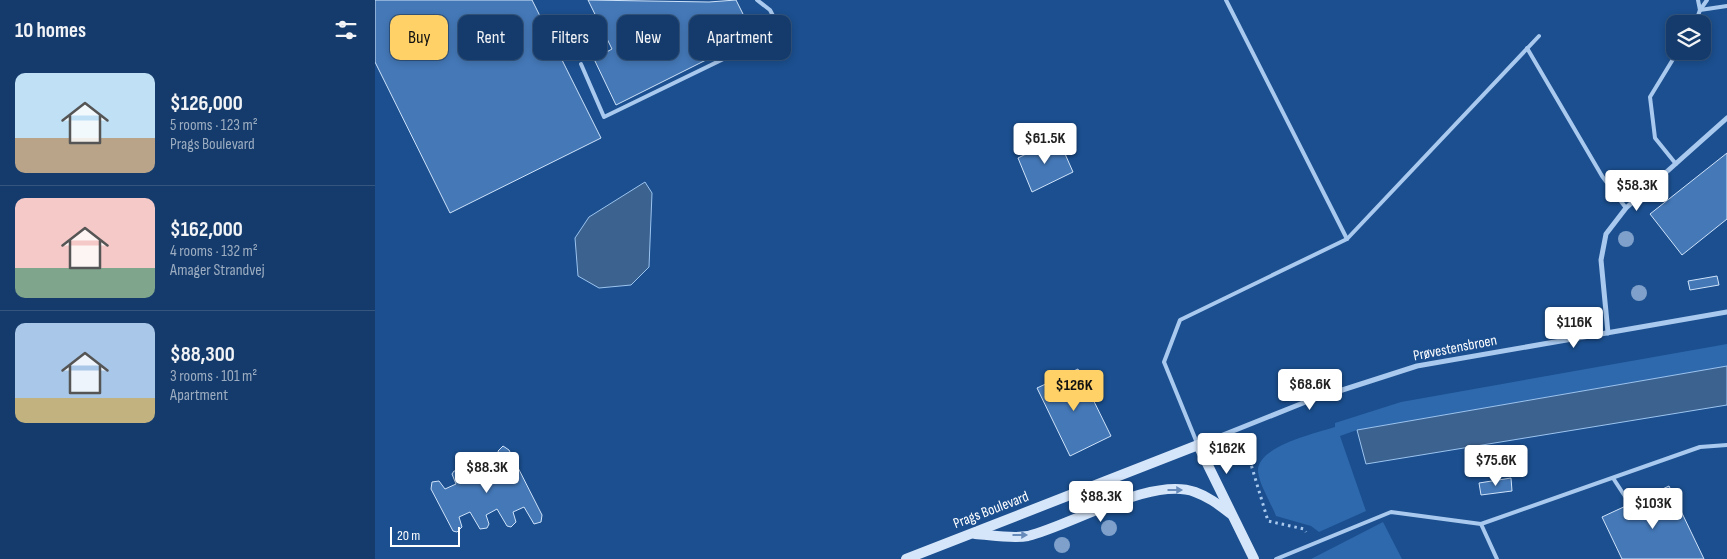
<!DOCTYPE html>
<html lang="en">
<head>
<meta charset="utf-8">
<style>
	:root { --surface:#143b6b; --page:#214673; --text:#f1f3f6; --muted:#9dadc1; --line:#33557e; --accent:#ffd166 }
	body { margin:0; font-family:"Sofia Sans Condensed",sans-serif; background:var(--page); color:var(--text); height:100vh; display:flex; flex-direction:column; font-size:19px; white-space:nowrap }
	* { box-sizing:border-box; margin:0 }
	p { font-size:16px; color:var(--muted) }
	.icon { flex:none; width:28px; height:28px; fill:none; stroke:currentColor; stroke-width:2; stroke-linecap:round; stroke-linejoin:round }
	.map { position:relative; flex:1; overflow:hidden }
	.sheet { display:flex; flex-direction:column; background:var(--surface); width:375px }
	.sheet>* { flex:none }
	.hud { position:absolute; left:15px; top:15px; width:475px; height:45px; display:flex; gap:10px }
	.fabs { position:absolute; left:1291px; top:15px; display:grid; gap:10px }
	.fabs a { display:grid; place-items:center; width:45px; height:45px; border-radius:10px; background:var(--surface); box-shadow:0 2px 8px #0003,0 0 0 1px var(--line); font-size:25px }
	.scale { position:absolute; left:15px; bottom:12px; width:70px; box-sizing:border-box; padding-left:5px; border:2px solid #fff; border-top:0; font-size:14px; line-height:18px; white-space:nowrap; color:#fff; -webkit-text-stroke:4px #1b4f8f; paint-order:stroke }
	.price { position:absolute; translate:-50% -42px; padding:0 11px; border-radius:5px; background:#fff; color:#222; font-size:16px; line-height:32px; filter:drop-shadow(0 1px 2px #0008) }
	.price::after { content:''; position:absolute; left:50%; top:30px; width:15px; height:11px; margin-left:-8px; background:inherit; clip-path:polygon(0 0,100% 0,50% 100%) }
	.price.selected { background:var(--accent); color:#111 }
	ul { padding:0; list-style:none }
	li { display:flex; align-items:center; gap:15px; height:125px; padding:0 15px }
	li+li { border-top:1px solid var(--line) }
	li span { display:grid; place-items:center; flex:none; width:140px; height:100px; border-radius:10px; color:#555 }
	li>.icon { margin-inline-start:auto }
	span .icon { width:60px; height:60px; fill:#fffc; stroke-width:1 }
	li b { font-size:21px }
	h2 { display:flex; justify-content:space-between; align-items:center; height:60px; padding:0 15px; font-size:21px }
	.chip { padding:0 18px; border-radius:10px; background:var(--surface); box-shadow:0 2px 8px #0003,0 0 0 1px var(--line); font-size:18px; line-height:45px }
	.chip.selected { background:var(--accent); color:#111 }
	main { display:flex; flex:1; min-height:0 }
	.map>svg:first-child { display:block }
	.green { fill:#2e69ad }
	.water { fill:#3c6290; stroke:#9cc4f0 }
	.building { fill:#4478b7; stroke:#cfe3fa }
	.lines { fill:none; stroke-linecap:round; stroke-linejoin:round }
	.path { stroke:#a9c9ee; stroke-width:3; stroke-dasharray:2.5 4; stroke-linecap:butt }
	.lane { stroke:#a9c9ee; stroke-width:4 }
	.street { stroke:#a9c9ee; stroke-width:5 }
	.secondary { stroke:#d6e6fa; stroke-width:10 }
	.tree { fill:#7ea0ca }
	.oneway { fill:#668bba }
	.labels { text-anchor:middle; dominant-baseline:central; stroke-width:4.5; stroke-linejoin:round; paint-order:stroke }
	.street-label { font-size:15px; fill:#fff; stroke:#1b4f8f }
</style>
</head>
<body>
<main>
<section class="sheet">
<h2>10 homes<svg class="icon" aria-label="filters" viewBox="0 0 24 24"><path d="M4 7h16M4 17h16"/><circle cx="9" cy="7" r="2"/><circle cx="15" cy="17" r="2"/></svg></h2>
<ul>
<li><span style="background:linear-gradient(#bfe0f5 65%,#b9a48a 0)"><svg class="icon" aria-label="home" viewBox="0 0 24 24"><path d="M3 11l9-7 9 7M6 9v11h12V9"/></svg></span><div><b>$126,000</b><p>5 rooms · 123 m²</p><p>Prags Boulevard</p></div></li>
<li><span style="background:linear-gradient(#f6c9c9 70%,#7fa58c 0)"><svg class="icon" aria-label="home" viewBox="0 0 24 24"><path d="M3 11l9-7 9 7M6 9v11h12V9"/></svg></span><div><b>$162,000</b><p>4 rooms · 132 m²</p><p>Amager Strandvej</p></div></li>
<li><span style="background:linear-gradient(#a9c7e8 75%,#c2b280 0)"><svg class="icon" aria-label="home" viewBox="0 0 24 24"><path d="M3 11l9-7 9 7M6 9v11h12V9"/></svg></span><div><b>$88,300</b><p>3 rooms · 101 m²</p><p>Apartment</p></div></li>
</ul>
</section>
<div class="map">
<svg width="1352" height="559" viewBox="0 0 1352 559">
	<rect width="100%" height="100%" fill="#1b4f8f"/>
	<g class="green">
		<path d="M1352 344V366L982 430 965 436 991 511 944 532 936 526 901 516C896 503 885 486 883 472 881 446 942 433 960 427V423L1026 402Z"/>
		<path d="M1008 522 1027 559H936Z"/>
	</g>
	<g class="water">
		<path d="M270 182 277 193 274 267 256 285 224 288 203 276 200 238 214 217Z"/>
		<path d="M1352 366V405L991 464 982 430Z"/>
	</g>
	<g class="building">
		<path d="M0 0H157L226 138 75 213 0 62Z"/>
		<path d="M213 0 334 2 361 0 379 36 241 105 219 59 237 49Z"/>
		<path d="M683 138 698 172 657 192 643 158Z"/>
		<path d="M1352 153V219L1307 255 1275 214Z"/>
		<path d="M1342 276 1344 285 1315 290 1313 281Z"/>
		<path d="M703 369 736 436 695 456 662 388Z"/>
		<path d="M128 446 134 450 167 515 166 522 159 524 149 507 138 512 141 522 136 527 132 526 122 509 111 515 114 524 112 528 105 529 95 512 84 517 87 527 82 532 78 531 56 489 57 482 64 481 70 489 81 484 77 474 79 471 87 470 92 478 103 472 100 462 102 459 109 458 115 466 126 461 123 451Z"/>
		<path d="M1136 478 1137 491 1106 495 1104 483Z"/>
		<path d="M1294 486 1329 559H1247L1227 517Z"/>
	</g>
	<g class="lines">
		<path class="path" d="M869 441 893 521 929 529 931 532"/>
		<g class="lane">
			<path d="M851 0 972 239"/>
			<path d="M1325 10 1352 6"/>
			<path d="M1325 10 1332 0"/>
			<path d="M1320 24 1325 10 1323 0"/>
			<path d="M1152 48 1227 176 1251 208"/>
			<path d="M206 64 229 117 406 31 395 10 382 0"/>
			<path d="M1301 164 1280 138 1275 97 1303 51"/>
			<path d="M822 443 789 362 805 320 972 239 1164 36"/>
			<path d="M1238 478 1255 504"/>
			<path d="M1106 524 1325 447 1352 445"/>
			<path d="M901 559 1016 512 1106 524 1122 559"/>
		</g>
		<g class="street">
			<path d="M1233 333 1226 260 1231 234 1251 208 1352 118"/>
			<path d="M823 445 933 401 1042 366 1352 312"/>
		</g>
		<g class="secondary">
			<path d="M600 534C616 535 637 539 653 536 697 525 777 476 820 492 834 497 844 505 856 514"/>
			<path d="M531 559 823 445 879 559"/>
		</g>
	</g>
	<g class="tree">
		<circle cx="1251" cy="239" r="8"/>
		<circle cx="1264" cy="293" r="8"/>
		<circle cx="734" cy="528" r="8"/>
		<circle cx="687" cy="545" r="8"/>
	</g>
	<defs><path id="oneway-solid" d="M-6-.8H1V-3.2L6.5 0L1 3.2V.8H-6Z" transform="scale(1.25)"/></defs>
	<g class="oneway">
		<use href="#oneway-solid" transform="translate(800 490)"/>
		<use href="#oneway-solid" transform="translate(645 535)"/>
	</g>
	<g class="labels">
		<g class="street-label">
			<text transform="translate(1080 348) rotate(-11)">Prøvestensbroen</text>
			<text transform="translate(616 510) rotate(-21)">Prags Boulevard</text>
		</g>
	</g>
</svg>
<div class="fabs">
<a><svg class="icon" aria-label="layers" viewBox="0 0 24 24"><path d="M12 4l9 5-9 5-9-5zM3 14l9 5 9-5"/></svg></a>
</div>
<div class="scale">20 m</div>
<b class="price" style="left:670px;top:165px">$61.5K</b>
<b class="price" style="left:1262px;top:212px">$58.3K</b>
<b class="price" style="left:1199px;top:349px">$116K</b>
<b class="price" style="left:935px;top:411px">$68.6K</b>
<b class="price selected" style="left:699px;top:412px">$126K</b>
<b class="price" style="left:852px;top:475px">$162K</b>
<b class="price" style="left:1121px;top:487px">$75.6K</b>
<b class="price" style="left:112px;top:494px">$88.3K</b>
<b class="price" style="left:726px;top:523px">$88.3K</b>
<b class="price" style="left:1278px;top:530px">$103K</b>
<div class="hud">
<a class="chip selected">Buy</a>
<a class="chip">Rent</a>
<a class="chip">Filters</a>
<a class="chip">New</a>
<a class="chip">Apartment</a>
</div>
</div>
</main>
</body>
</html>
